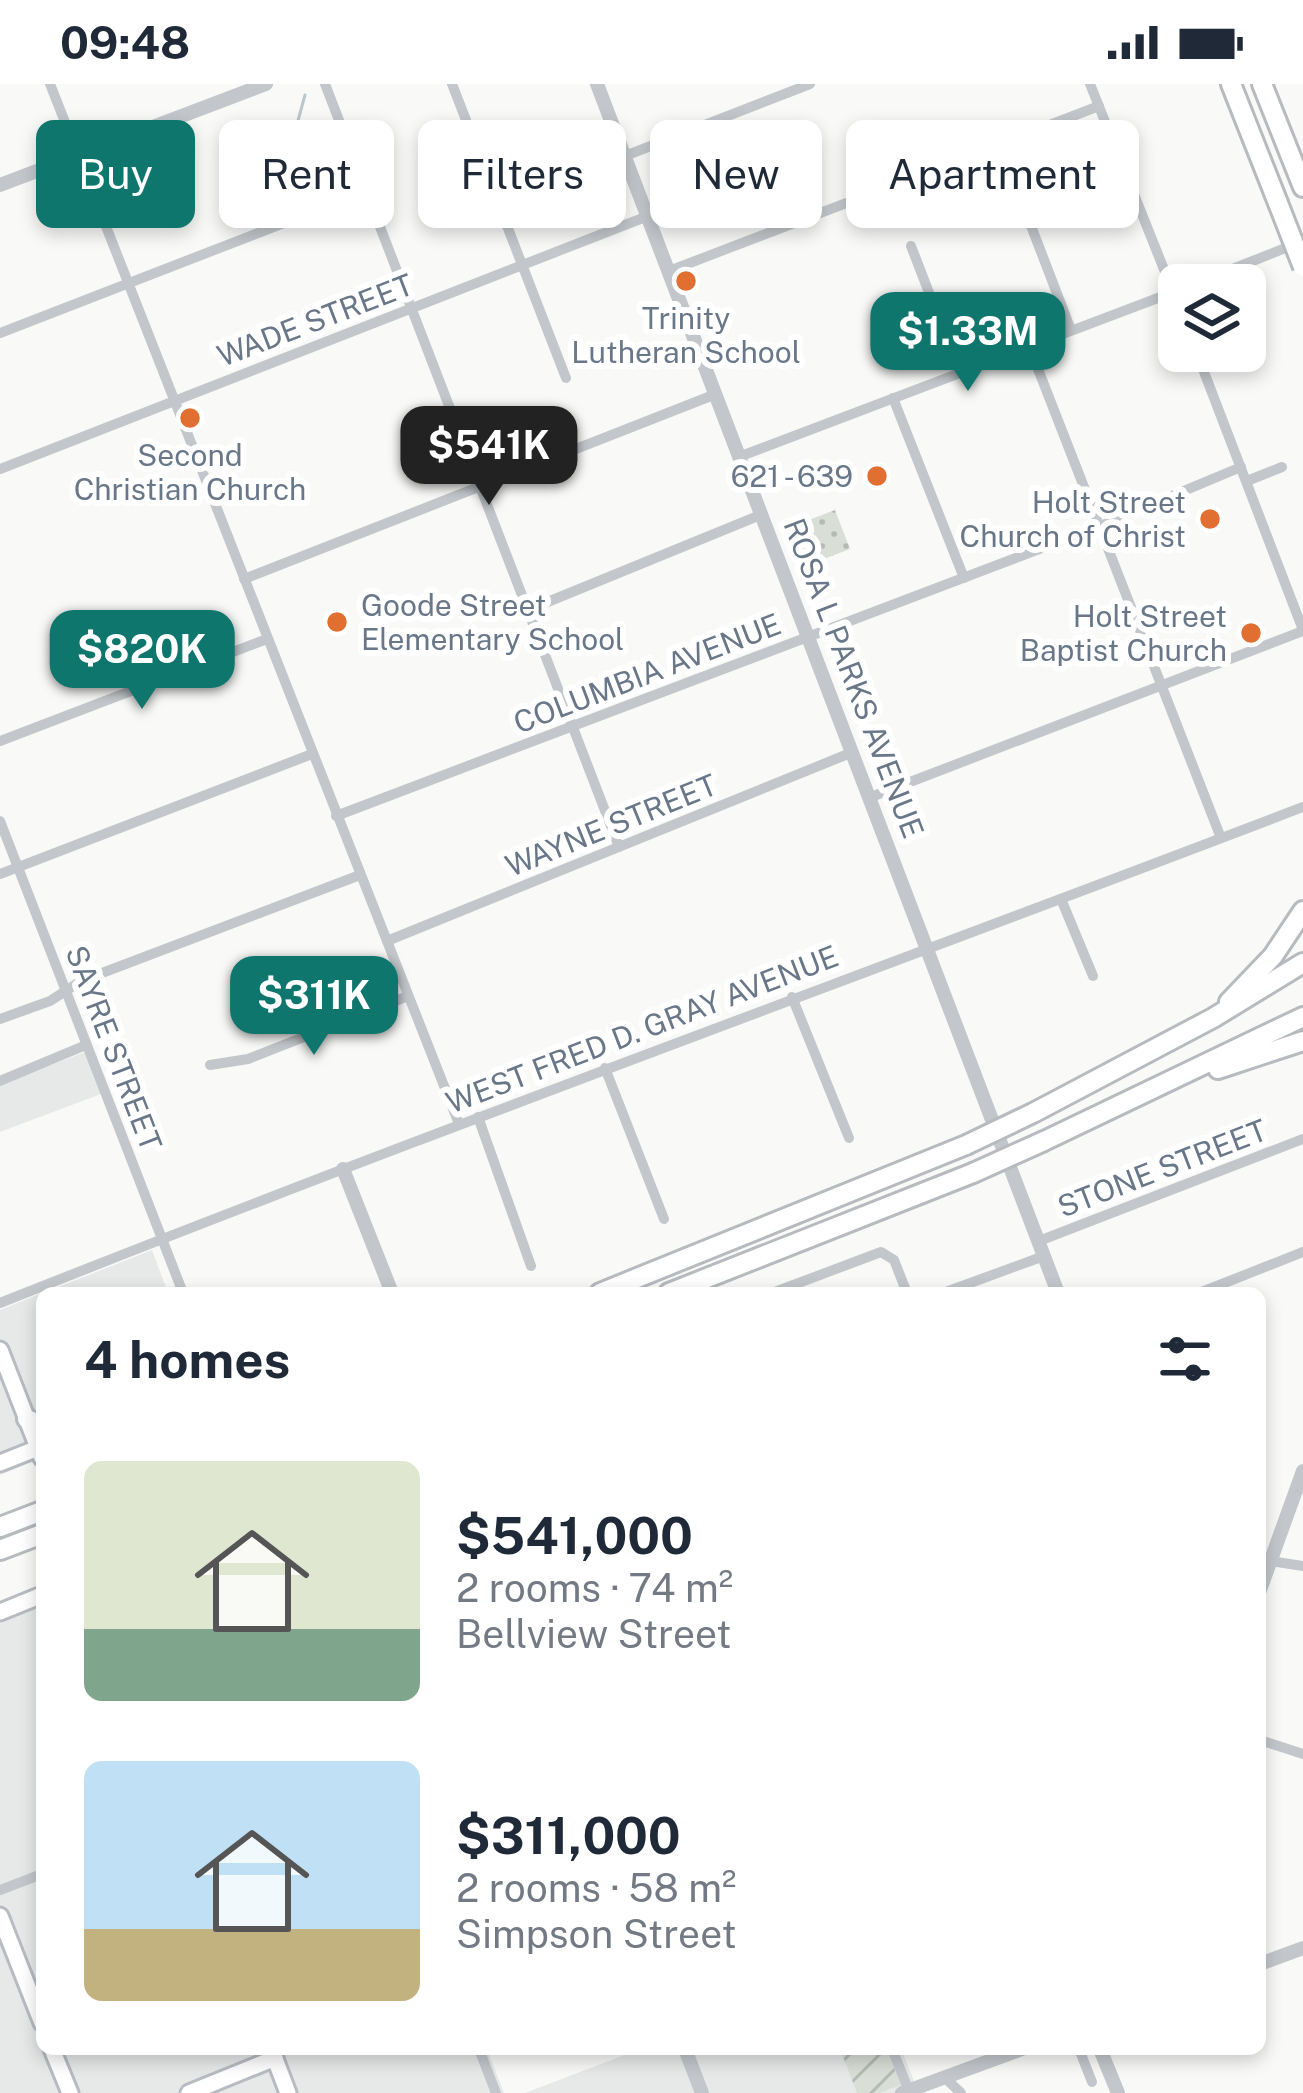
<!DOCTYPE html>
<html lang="en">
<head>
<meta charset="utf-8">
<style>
	:root { --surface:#fff; --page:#f2f2f3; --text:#1f2937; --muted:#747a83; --accent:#0f766e }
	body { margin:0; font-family:"Public Sans",sans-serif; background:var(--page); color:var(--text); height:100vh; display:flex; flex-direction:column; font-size:45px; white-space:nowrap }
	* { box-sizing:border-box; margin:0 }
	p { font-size:39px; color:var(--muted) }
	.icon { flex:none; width:66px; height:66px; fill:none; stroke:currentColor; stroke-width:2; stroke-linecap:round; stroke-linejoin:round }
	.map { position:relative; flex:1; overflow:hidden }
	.panel { position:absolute; left:36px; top:1203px; width:1230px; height:768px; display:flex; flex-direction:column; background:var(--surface); border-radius:18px; box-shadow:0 6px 18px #0003 }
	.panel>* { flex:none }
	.hud { position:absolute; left:36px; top:36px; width:1233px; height:108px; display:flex; gap:24px }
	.fabs { position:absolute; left:1158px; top:180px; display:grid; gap:24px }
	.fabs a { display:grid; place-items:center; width:108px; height:108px; border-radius:18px; background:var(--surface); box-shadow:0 6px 18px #0003; font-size:60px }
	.price { position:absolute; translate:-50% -102px; padding:0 27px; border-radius:24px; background:var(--accent); color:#fff; font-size:39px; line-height:78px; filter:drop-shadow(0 3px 6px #0008) }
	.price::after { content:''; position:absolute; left:50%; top:72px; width:36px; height:27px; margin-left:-18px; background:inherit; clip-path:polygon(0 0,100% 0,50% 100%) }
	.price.selected { background:#222; color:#fff }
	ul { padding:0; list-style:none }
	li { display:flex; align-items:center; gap:36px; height:300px; padding:0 48px }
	li span { display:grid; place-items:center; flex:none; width:336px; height:240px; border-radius:18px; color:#555 }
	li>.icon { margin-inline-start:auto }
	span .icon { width:144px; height:144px; fill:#fffc; stroke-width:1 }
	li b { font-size:51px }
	h2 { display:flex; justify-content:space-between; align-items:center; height:144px; padding:0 48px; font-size:51px }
	.chip { padding:0 42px; border-radius:18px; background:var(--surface); box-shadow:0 6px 18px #0003; font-size:42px; line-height:108px }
	.chip.selected { background:var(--accent); color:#fff }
	.status { display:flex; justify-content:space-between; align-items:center; height:84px; padding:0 60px; background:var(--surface); direction:ltr }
	.status svg { height:33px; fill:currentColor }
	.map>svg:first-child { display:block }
	.built { fill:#e7e9e9 }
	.park { fill:url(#park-dots) }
	.garden { fill:url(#garden-furrows) }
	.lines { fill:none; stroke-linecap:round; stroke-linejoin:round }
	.stream { stroke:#bcc6cb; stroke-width:3 }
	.secondary-casing { stroke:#b8bcc2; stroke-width:21 }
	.motorway-casing { stroke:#b7babe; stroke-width:24 }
	.minor { stroke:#c3c7cb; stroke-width:10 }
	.tertiary { stroke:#c3c7cb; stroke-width:14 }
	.secondary { stroke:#fff; stroke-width:15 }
	.motorway { stroke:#fff; stroke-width:18 }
	.motorway-bridge-casing { stroke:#b7babe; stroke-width:24; stroke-linecap:butt }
	.motorway-bridge { stroke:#fff; stroke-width:18 }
	.poi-dot { fill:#e06f31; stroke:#fff; stroke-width:4.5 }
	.labels { text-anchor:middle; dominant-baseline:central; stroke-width:12; stroke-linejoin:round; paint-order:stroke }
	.poi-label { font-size:30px; fill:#697788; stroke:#fff; text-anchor:end }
	.street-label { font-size:30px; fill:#697788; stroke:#fff }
</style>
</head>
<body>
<div class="status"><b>09:48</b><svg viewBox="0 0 49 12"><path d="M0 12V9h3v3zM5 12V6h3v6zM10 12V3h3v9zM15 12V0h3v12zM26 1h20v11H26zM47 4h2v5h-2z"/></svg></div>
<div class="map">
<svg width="1303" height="2009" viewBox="0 0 1303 2009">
	<defs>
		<pattern id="park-dots" width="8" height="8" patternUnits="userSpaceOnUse" patternTransform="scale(3)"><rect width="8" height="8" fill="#d9dfd7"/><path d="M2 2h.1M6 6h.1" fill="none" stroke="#b4bab4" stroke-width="1.8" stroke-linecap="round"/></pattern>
		<pattern id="garden-furrows" width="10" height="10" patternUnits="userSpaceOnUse" patternTransform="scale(3)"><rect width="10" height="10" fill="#d9dfd7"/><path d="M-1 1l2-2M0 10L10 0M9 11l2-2" fill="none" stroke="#b4bab4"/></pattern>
	</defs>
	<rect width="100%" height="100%" fill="#f9faf8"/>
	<g class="built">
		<path d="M85 968 101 1010 0 1048V1001Z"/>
		<path d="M152 1166 168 1209H43Z"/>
		<path d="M42 1209V1374L0 1391V1226Z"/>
		<path d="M42 1504V1965H487L504 2009H0V1520Z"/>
		<path d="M640 1965H901L919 2009H525Z"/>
	</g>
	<path class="park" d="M835 426 850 465 803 483 788 444Z"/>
	<path class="garden" d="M840 1965H886L901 2001 880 2009H857Z"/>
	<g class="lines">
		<path class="stream" d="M272 132 305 11"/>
		<g class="secondary-casing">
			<g id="secondary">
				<path d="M0 1266 42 1374"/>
				<path d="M0 1379 38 1364"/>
				<path d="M0 1528 42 1511"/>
				<path d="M0 1832 42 1939"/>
				<path d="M52 1965 70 2009"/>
				<path d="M272 1967 288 2009"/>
				<path d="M189 2009 275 1974"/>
			</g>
		</g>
		<g class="motorway-casing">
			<g id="motorway">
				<path d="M1231 0 1278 119"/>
				<path d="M1262 0 1303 103"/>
				<path d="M1229 918 1273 872 1303 827"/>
				<path d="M1218 985 1303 957"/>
				<path d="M1033 1029 1213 934 1303 879"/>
				<path d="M1044 1057 1303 933"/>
				<path d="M600 1209 966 1061"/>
				<path d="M669 1209 973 1089"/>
				<path d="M27 1335 42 1342"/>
				<path d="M38 1364 42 1362"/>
				<path d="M0 1443 42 1427"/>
				<path d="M0 1466 42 1450"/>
			</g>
		</g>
		<g class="minor">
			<path d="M50 0 459 1040"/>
			<path d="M325 0 619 763"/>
			<path d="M452 0 566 294"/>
			<path d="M1090 0 1179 223"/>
			<path d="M1000 61 1071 246"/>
			<path d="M625 72 810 0"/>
			<path d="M911 162 960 289"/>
			<path d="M669 187 1099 22"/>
			<path d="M1192 201 1303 157"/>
			<path d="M0 249 364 108"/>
			<path d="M1029 262 1221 754"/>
			<path d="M1196 267 1303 546"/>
			<path d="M893 314 964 494"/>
			<path d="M741 372 1179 206"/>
			<path d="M0 385 648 132"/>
			<path d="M1247 397 1282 383"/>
			<path d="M244 495 716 310"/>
			<path d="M528 526 763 430"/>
			<path d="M0 657 267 555"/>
			<path d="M871 713 1303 547"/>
			<path d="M336 732 1100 442 1241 383"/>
			<path d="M0 737 183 1209"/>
			<path d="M0 790 312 670"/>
			<path d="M1061 815 1093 892"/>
			<path d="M387 857 853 668"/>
			<path d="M792 913 849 1054"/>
			<path d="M0 935 50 917 81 897 360 791"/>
			<path d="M210 981 248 975 408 912"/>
			<path d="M605 984 664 1135"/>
			<path d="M0 997 86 961"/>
			<path d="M478 1033 531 1182"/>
			<path d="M1039 1157 1303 1055"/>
			<path d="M772 1209 881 1168 894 1176 907 1209"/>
			<path d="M943 1209 1044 1172"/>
			<path d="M1199 1209 1303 1168"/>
			<path d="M0 1219C432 1047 869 889 1303 723"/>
			<path d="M1270 1477 1303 1482"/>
			<path d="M1260 1656 1303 1670"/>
			<path d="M0 1806 42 1790"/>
			<path d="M479 1965 496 2009"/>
			<path d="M892 1965 909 2007"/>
			<path d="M1079 1965 1092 1998"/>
			<path d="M944 1993 961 2009"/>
		</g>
		<g class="tertiary">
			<path d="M597 0 1058 1209"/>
			<path d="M0 101 266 0"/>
			<path d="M343 1085 392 1209"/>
			<path d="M1260 1506 1303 1387"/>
			<path d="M1260 1880 1303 1864"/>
			<path d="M685 1965 702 2009"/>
			<path d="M1100 1965 1118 2009"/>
			<path d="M902 2009 1022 1965"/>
		</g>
		<use href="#secondary" class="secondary"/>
		<use href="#motorway" class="motorway"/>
		<g class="motorway-bridge-casing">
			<g id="motorway-bridge">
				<path d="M1278 119 1303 183"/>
				<path d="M966 1061 1033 1029"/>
				<path d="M973 1089 1044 1057"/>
			</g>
		</g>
		<use href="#motorway-bridge" class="motorway-bridge"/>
	</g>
	<g class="poi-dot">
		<circle cx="686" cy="197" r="12"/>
		<circle cx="190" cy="334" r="12"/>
		<circle cx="877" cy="392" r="12"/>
		<circle cx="1210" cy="435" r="12"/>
		<circle cx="337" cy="538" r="12"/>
		<circle cx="1251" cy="549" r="12"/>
	</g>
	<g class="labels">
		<g class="poi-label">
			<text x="686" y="234" text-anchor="middle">Trinity<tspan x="686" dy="34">Lutheran School</tspan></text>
			<text x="190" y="371" text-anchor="middle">Second<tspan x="190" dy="34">Christian Church</tspan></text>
			<text x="853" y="392">621 - 639</text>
			<text x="1186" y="418">Holt Street<tspan x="1186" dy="34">Church of Christ</tspan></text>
			<text x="361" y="521" text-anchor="start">Goode Street<tspan x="361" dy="34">Elementary School</tspan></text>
			<text x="1227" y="532">Holt Street<tspan x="1227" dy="34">Baptist Church</tspan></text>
		</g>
		<g class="street-label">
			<text transform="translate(315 236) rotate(-21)">WADE STREET</text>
			<text transform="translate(647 589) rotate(-21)">COLUMBIA AVENUE</text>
			<text transform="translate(854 594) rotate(69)">ROSA L PARKS AVENUE</text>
			<text transform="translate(611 741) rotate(-22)">WAYNE STREET</text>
			<text transform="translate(642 945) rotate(-21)">WEST FRED D. GRAY AVENUE</text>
			<text transform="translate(114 964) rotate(69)">SAYRE STREET</text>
			<text transform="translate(1162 1084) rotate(-21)">STONE STREET</text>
		</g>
	</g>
</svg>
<div class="fabs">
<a><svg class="icon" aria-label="layers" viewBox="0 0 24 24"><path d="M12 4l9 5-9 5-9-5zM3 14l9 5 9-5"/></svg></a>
</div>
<b class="price" style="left:968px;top:310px">$1.33M</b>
<b class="price selected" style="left:489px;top:424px">$541K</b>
<b class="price" style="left:142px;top:628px">$820K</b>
<b class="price" style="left:314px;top:974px">$311K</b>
<div class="hud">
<a class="chip selected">Buy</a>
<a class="chip">Rent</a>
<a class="chip">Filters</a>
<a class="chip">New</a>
<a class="chip">Apartment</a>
</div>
<section class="panel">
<h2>4 homes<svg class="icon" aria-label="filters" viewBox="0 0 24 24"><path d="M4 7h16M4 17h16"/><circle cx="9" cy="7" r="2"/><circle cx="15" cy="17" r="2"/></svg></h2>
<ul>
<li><span style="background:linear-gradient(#dfe7d0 70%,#7fa58c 0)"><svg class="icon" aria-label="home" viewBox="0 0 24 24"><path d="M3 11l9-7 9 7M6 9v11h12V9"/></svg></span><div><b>$541,000</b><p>2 rooms · 74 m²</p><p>Bellview Street</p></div></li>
<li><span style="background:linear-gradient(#bfe0f5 70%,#c2b280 0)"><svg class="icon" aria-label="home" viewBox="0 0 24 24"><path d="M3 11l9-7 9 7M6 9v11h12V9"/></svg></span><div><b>$311,000</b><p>2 rooms · 58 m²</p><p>Simpson Street</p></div></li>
</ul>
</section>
</div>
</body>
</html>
